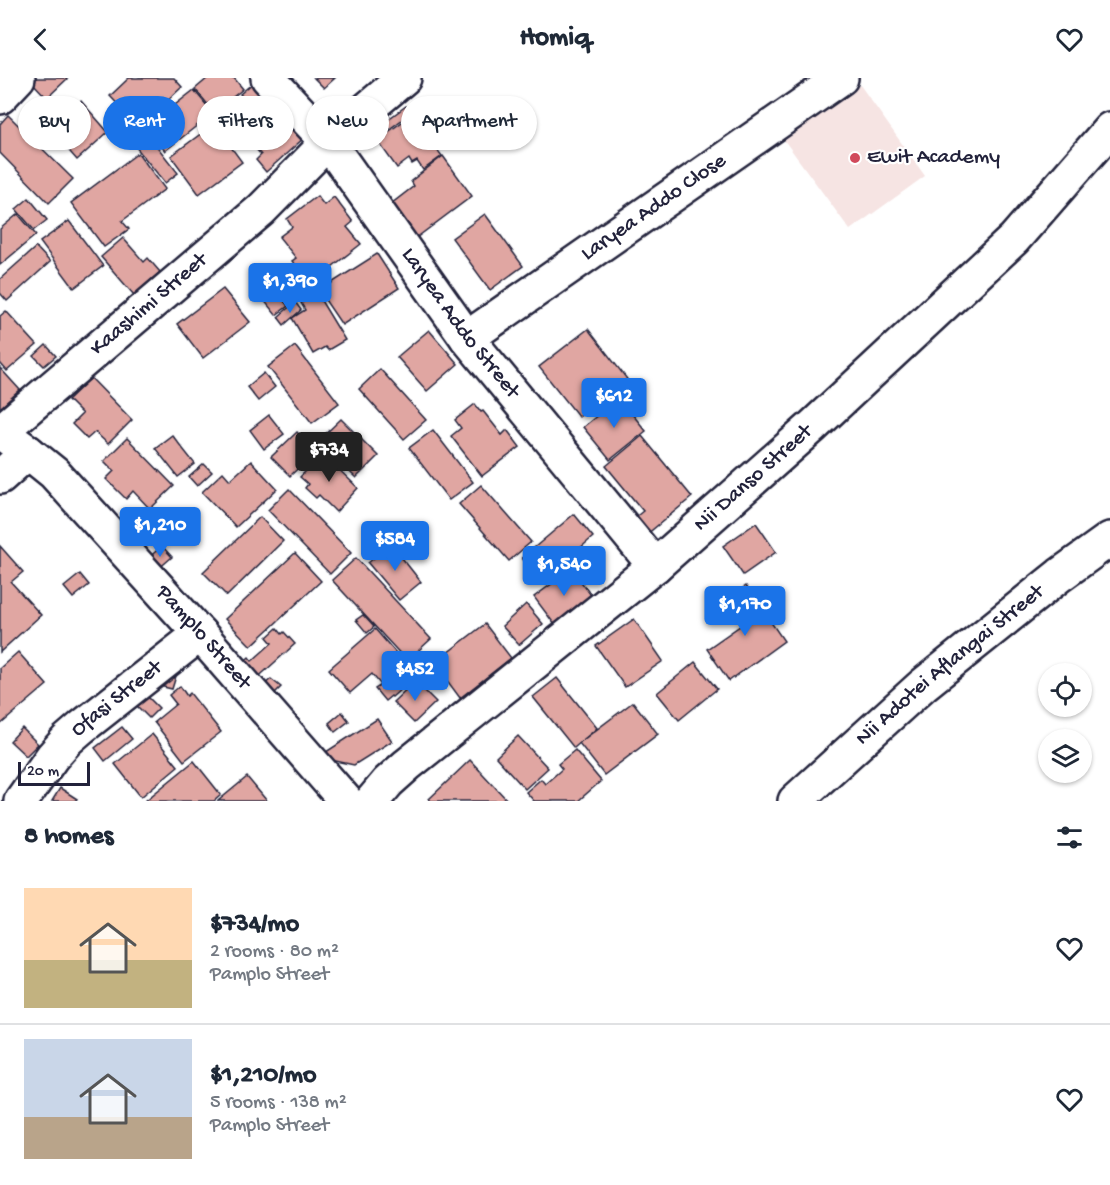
<!DOCTYPE html>
<html lang="en">
<head>
<meta charset="utf-8">
<style>
	:root { --surface:#fff; --page:#f2f2f3; --text:#1f2937; --muted:#747a83; --line:#e0e1e3; --accent:#1a73e8 }
	body { margin:0; font-family:"Gochi Hand",sans-serif; background:var(--page); color:var(--text); height:100vh; display:flex; flex-direction:column; font-size:22px; white-space:nowrap }
	* { box-sizing:border-box; margin:0 }
	p { font-size:20px; color:var(--muted) }
	.icon { flex:none; width:33px; height:33px; fill:none; stroke:currentColor; stroke-width:2; stroke-linecap:round; stroke-linejoin:round }
	.map { position:relative; height:723px; overflow:hidden }
	.details { display:flex; flex-direction:column; background:var(--surface); flex:1 }
	.details>* { flex:none }
	.top-card { position:absolute; left:18px; top:18px; width:600px; height:54px; display:flex; gap:12px }
	.buttons { position:absolute; left:1038px; top:585px; display:grid; gap:12px }
	.buttons a { display:grid; place-items:center; width:54px; height:54px; border-radius:50%; background:var(--surface); box-shadow:0 2px 4px #0004; font-size:30px }
	.scale { position:absolute; left:18px; bottom:15px; width:72px; box-sizing:border-box; padding-left:6px; border:3px solid #22223b; border-top:0; font-size:16px; line-height:21px; white-space:nowrap; color:#22223b; -webkit-text-stroke:4px #fff; paint-order:stroke }
	.price { position:absolute; translate:-50% -51px; padding:0 14px; border-radius:6px; background:var(--accent); color:#fff; font-size:20px; line-height:39px; filter:drop-shadow(0 2px 3px #0008) }
	.price::after { content:''; position:absolute; left:50%; top:36px; width:18px; height:14px; margin-left:-9px; background:inherit; clip-path:polygon(0 0,100% 0,50% 100%) }
	.price.active { background:#222; color:#fff }
	ul { padding:0; list-style:none }
	li { display:flex; align-items:center; gap:18px; height:150px; padding:0 24px }
	li+li { border-top:2px solid var(--line) }
	li span { display:grid; place-items:center; flex:none; width:168px; height:120px; border-radius:0px; color:#555 }
	li>.icon { margin-inline-start:auto }
	span .icon { width:72px; height:72px; fill:#fffc; stroke-width:1 }
	li b { font-size:26px }
	h2 { display:flex; justify-content:space-between; align-items:center; height:72px; padding:0 24px; font-size:26px }
	.tag { padding:0 21px; border-radius:27px; background:var(--surface); box-shadow:0 2px 4px #0004; font-size:21px; line-height:54px }
	.tag.active { background:var(--accent); color:#fff }
	header { display:flex; justify-content:space-between; align-items:center; height:78px; padding:0 24px; background:var(--surface); font-size:27px; font-weight:800 }
	.map>svg:first-child { display:block }
	.built { fill:#f6e4e3 }
	.building { fill:#e0a6a2; stroke:#22223b; stroke-width:1.5 }
	.lines { fill:none; stroke-linecap:round; stroke-linejoin:round }
	.minor-casing { stroke:#22223b; stroke-width:38 }
	.minor { stroke:#fff; stroke-width:33 }
	.poi-dot { fill:#d1495b; stroke:#fff; stroke-width:2 }
	.labels { text-anchor:middle; dominant-baseline:central; stroke-width:4.5; stroke-linejoin:round; paint-order:stroke }
	.poi-label { font-size:22px; fill:#22223b; stroke:#fff; text-anchor:start }
	.street-label { font-size:22px; fill:#22223b; stroke:#fff }
</style>
</head>
<body>
<header><svg class="icon" aria-label="back" viewBox="0 0 24 24"><path d="M15 5l-7 7 7 7"/></svg>Homiq<svg class="icon" aria-label="heart" viewBox="0 0 24 24"><path d="M12 20l-8-8c-3-5 5-10 8-4 3-6 11-1 8 4z"/></svg></header>
<div class="map">
<svg width="1110" height="723" viewBox="0 0 1110 723">
	<rect width="100%" height="100%" fill="#fff"/>
	<filter id="ink" filterUnits="userSpaceOnUse"><feTurbulence type="fractalNoise" baseFrequency=".0167" numOctaves="2"/><feDisplacementMap in="SourceGraphic" scale="12" xChannelSelector="R" yChannelSelector="G"/><feConvolveMatrix kernelMatrix="1 2 1 2 8 2 1 2 1" color-interpolation-filters="sRGB"/></filter>
	<g filter="url(#ink)">
		<path class="built" d="M860 7 925 98 850 152 784 62Z"/>
		<g class="building">
			<path d="M34 0H68L47 20 31 3Z"/>
			<path d="M129 0H174L182 9 139 49 110 18Z"/>
			<path d="M208 0H234L243 11 214 34 195 11Z"/>
			<path d="M314 0H335L324 10Z"/>
			<path d="M254 4 267 19 254 31 240 16Z"/>
			<path d="M194 12 213 35 165 73 147 49Z"/>
			<path d="M81 23 108 54 77 82 50 51Z"/>
			<path d="M406 28 411 35 384 55 379 48Z"/>
			<path d="M286 36 305 59 266 94 256 82 261 77 252 66Z"/>
			<path d="M8 37 73 101 49 125 0 75V46Z"/>
			<path d="M412 37 442 78 423 92 417 83 412 86 409 81 397 90 377 62Z"/>
			<path d="M214 46 242 84 199 116 171 78Z"/>
			<path d="M144 52 178 95 165 105 131 63Z"/>
			<path d="M138 75 165 111 122 143 129 151 104 169 71 125Z"/>
			<path d="M443 78 472 118 416 160 391 126 414 108 411 103Z"/>
			<path d="M317 118 324 127 334 119 353 144 347 149 361 166 314 203 307 194 303 198 292 183 296 180 279 159 292 149 287 141Z"/>
			<path d="M29 120 47 142 34 152 16 131Z"/>
			<path d="M18 136 36 157 0 187V151Z"/>
			<path d="M485 136 523 188 490 212 452 160Z"/>
			<path d="M69 143 103 188 74 210 40 164Z"/>
			<path d="M123 160 144 184 148 180 160 194 134 217 101 179Z"/>
			<path d="M36 169 50 184 7 223 0 215V201Z"/>
			<path d="M377 176 399 210 342 247 319 213Z"/>
			<path d="M223 211 250 244 203 280 177 246Z"/>
			<path d="M275 212 288 228 276 237 263 221Z"/>
			<path d="M317 216 345 262 328 272 325 269 313 276 292 240 305 232 301 225Z"/>
			<path d="M295 224 301 232 284 247 278 239Z"/>
			<path d="M6 233 37 267 7 293 0 285V238Z"/>
			<path d="M588 251 627 301 579 339 539 289Z"/>
			<path d="M429 252 458 286 427 313 397 279Z"/>
			<path d="M46 267 56 278 44 288 34 278Z"/>
			<path d="M295 268 339 325 312 345 268 289Z"/>
			<path d="M0 290 20 312 0 330Z"/>
			<path d="M380 291 426 342 404 361 359 311Z"/>
			<path d="M264 295 275 309 258 323 247 309Z"/>
			<path d="M91 300 132 342 108 366 95 354 87 361 72 346 82 336 68 322Z"/>
			<path d="M619 320 646 353 610 382 583 349Z"/>
			<path d="M475 326 481 334 483 333 502 357 507 352 520 369 482 398 451 358 461 350 455 342Z"/>
			<path d="M269 337 284 356 264 371 250 352Z"/>
			<path d="M341 341 378 378 356 400 318 363Z"/>
			<path d="M433 352 473 404 449 422 409 370Z"/>
			<path d="M297 354 316 373 290 398 271 379Z"/>
			<path d="M172 357 195 386 178 399 155 370Z"/>
			<path d="M642 358 692 419 646 457 633 441 643 433 606 388Z"/>
			<path d="M127 360 174 408 150 431 133 413 126 421 106 401 114 393 104 383Z"/>
			<path d="M323 376 358 410 336 434 319 417 316 420 305 410 308 406 300 399Z"/>
			<path d="M251 383 277 411 236 449 202 414 223 394 230 402Z"/>
			<path d="M204 386 212 394 197 408 189 399Z"/>
			<path d="M481 407 531 464 509 483 459 426Z"/>
			<path d="M289 411 351 475 330 496 268 432Z"/>
			<path d="M574 436 593 459 542 503 522 480Z"/>
			<path d="M260 439 283 463 227 518 203 494Z"/>
			<path d="M756 445 776 474 743 497 723 468Z"/>
			<path d="M391 466 421 504 399 522 368 485Z"/>
			<path d="M0 468 23 494 11 504 41 537 0 574Z"/>
			<path d="M162 468 172 479 157 492 147 481Z"/>
			<path d="M295 475 321 503 251 568 225 541Z"/>
			<path d="M356 480 431 561 407 583 332 502Z"/>
			<path d="M572 491 593 520 555 547 534 519Z"/>
			<path d="M80 496 89 507 73 520 64 509Z"/>
			<path d="M746 508 784 563 729 603 707 571 744 545 727 521Z"/>
			<path d="M526 526 543 546 519 567 502 548Z"/>
			<path d="M363 537 374 549 367 555 356 542Z"/>
			<path d="M634 541 663 583 625 609 596 568Z"/>
			<path d="M485 546 511 580 460 620 434 585Z"/>
			<path d="M277 550 282 556 284 554 295 566 253 604 239 588 249 579 252 583 272 565 267 559Z"/>
			<path d="M375 551 416 598 392 619 391 618 385 623 375 611 381 607 372 596 350 615 329 591Z"/>
			<path d="M18 574 47 607 0 647V590Z"/>
			<path d="M695 584 717 611 679 642 657 615Z"/>
			<path d="M162 595 176 598 172 611 159 608Z"/>
			<path d="M557 600 597 650 574 670 533 619Z"/>
			<path d="M271 601 281 609 273 617 264 607Z"/>
			<path d="M415 603 436 624 414 645 393 624Z"/>
			<path d="M180 608 187 618 190 615 221 654 184 683 154 644 176 626 169 617Z"/>
			<path d="M147 618 159 630 149 640 137 628Z"/>
			<path d="M633 624 658 656 604 697 579 665Z"/>
			<path d="M342 634 349 643 335 654 329 645Z"/>
			<path d="M377 641 392 663 354 687 331 682 326 674Z"/>
			<path d="M122 649 132 661 105 683 95 670Z"/>
			<path d="M22 650 38 666 26 678 10 663Z"/>
			<path d="M152 656 178 688 141 719 115 686Z"/>
			<path d="M518 658 548 690 525 711 496 679Z"/>
			<path d="M575 672 601 703 578 723H534L526 714 541 701 545 706 562 691 558 686Z"/>
			<path d="M470 682 508 723H431L429 721Z"/>
			<path d="M194 683 221 717 214 723H145Z"/>
			<path d="M247 699 267 723H218Z"/>
			<path d="M60 710 77 721 75 723H52Z"/>
		</g>
		<g class="lines">
			<g class="minor-casing">
				<g id="minor">
					<path id="s1" d="M268 0 328 64 467 260 655 488"/>
					<path d="M0 19 18 0"/>
					<path id="s2" d="M467 260 841 0"/>
					<path id="s3" d="M0 354 261 132 328 64 404 0"/>
					<path id="s4" d="M0 354 28 374 54 395 200 556 346 723"/>
					<path d="M0 399 28 374"/>
					<path id="s5" d="M21 723 52 679 67 662 82 649 200 556"/>
					<path id="s6" d="M372 723 388 704 407 687 655 488 811 350 1014 161 1110 51"/>
					<path id="s7" d="M795 723 923 607 1060 497 1110 461"/>
				</g>
			</g>
			<use href="#minor" class="minor"/>
		</g>
	</g>
	<circle class="poi-dot" cx="855" cy="80" r="6"/>
	<g class="labels">
		<g class="poi-label">
			<text x="867" y="80">Ewit Academy</text>
		</g>
		<g class="street-label">
			<text stroke="none"><textPath href="#s2" startOffset="228">Laryea Addo Close</textPath></text>
			<text stroke="none"><textPath href="#s3" startOffset="196">Kaashimi Street</textPath></text>
			<text stroke="none"><textPath href="#s1" startOffset="312">Laryea Addo Street</textPath></text>
			<text stroke="none"><textPath href="#s6" startOffset="500">Nii Danso Street</textPath></text>
			<text stroke="none"><textPath href="#s4" startOffset="290">Pamplo Street</textPath></text>
			<text stroke="none"><textPath href="#s7" startOffset="206">Nii Adotei Aflangai Street</textPath></text>
			<text stroke="none"><textPath href="#s5" startOffset="141">Ofasi Street</textPath></text>
		</g>
	</g>
</svg>
<div class="buttons">
<a><svg class="icon" aria-label="locate" viewBox="0 0 24 24"><circle cx="12" cy="12" r="6"/><path d="M12 2v4M12 18v4M2 12h4M18 12h4"/></svg></a>
<a><svg class="icon" aria-label="layers" viewBox="0 0 24 24"><path d="M12 4l9 5-9 5-9-5zM3 14l9 5 9-5"/></svg></a>
</div>
<div class="scale">20 m</div>
<b class="price" style="left:290px;top:236px">$1,390</b>
<b class="price" style="left:614px;top:351px">$612</b>
<b class="price active" style="left:329px;top:405px">$734</b>
<b class="price" style="left:160px;top:480px">$1,210</b>
<b class="price" style="left:395px;top:494px">$584</b>
<b class="price" style="left:564px;top:519px">$1,540</b>
<b class="price" style="left:745px;top:559px">$1,170</b>
<b class="price" style="left:415px;top:624px">$452</b>
<div class="top-card">
<a class="tag">Buy</a>
<a class="tag active">Rent</a>
<a class="tag">Filters</a>
<a class="tag">New</a>
<a class="tag">Apartment</a>
</div>
</div>
<section class="details">
<h2>8 homes<svg class="icon" aria-label="filters" viewBox="0 0 24 24"><path d="M4 7h16M4 17h16"/><circle cx="9" cy="7" r="2"/><circle cx="15" cy="17" r="2"/></svg></h2>
<ul>
<li><span style="background:linear-gradient(#ffd9b3 60%,#c2b280 0)"><svg class="icon" aria-label="home" viewBox="0 0 24 24"><path d="M3 11l9-7 9 7M6 9v11h12V9"/></svg></span><div><b>$734/mo</b><p>2 rooms · 80 m²</p><p>Pamplo Street</p></div><svg class="icon" aria-label="heart" viewBox="0 0 24 24"><path d="M12 20l-8-8c-3-5 5-10 8-4 3-6 11-1 8 4z"/></svg></li>
<li><span style="background:linear-gradient(#c9d6e8 65%,#b9a48a 0)"><svg class="icon" aria-label="home" viewBox="0 0 24 24"><path d="M3 11l9-7 9 7M6 9v11h12V9"/></svg></span><div><b>$1,210/mo</b><p>5 rooms · 138 m²</p><p>Pamplo Street</p></div><svg class="icon" aria-label="heart" viewBox="0 0 24 24"><path d="M12 20l-8-8c-3-5 5-10 8-4 3-6 11-1 8 4z"/></svg></li>
</ul>
</section>
</body>
</html>
